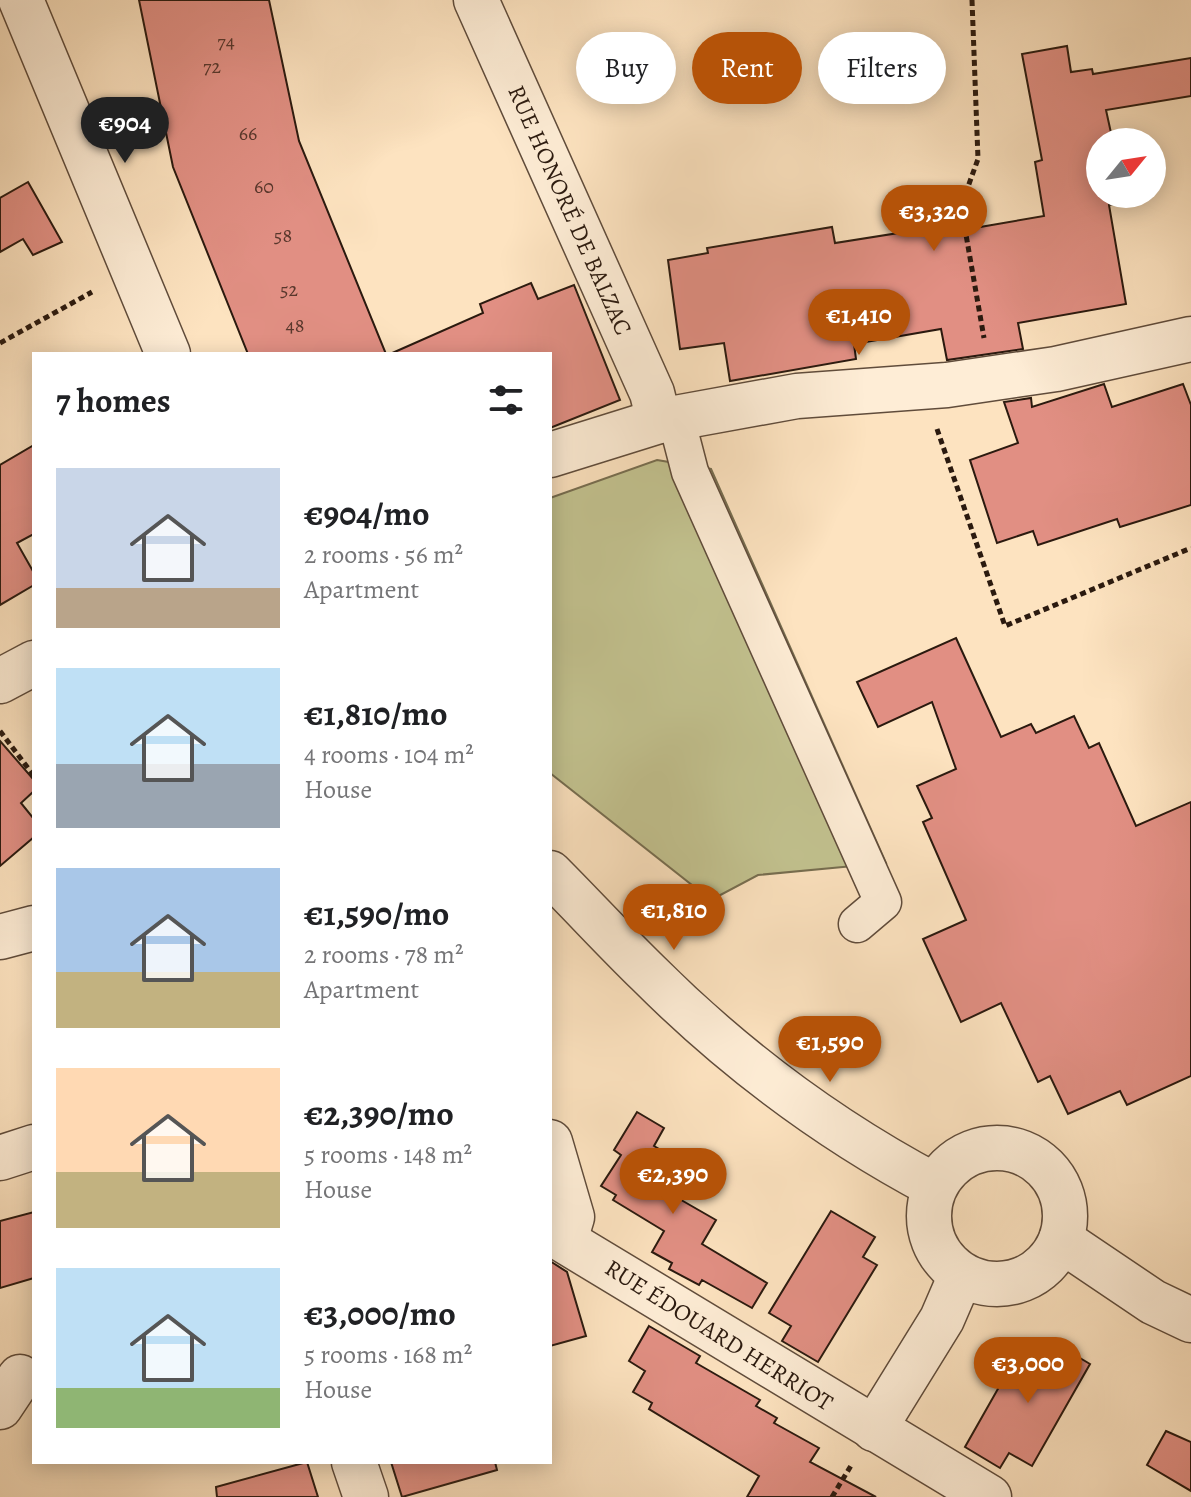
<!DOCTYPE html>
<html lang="en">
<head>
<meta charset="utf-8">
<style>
	:root { --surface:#fff; --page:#f6f6f6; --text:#202124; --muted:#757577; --accent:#b45309 }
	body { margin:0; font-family:Alegreya,serif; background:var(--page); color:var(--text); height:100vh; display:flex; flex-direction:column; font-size:30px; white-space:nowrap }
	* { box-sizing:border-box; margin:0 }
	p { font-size:26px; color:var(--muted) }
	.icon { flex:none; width:44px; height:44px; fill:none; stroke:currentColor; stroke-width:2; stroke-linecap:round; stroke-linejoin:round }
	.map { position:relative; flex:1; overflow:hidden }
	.drawer { position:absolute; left:32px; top:352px; width:520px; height:1112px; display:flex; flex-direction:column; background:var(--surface); border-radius:0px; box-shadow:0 4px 20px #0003 }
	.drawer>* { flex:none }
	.top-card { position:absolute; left:576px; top:32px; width:494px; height:72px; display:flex; gap:16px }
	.needle { width:52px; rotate:60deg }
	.fabs { position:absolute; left:1086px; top:128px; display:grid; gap:16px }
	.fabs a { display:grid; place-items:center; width:80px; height:80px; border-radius:50%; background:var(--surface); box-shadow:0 4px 20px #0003; font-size:40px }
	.price { position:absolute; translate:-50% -68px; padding:0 18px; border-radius:28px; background:var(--accent); color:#fff; font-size:26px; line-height:52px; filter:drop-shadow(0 2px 4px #0008) }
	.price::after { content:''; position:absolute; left:50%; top:48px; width:24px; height:18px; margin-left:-12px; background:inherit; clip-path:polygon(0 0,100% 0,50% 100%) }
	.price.on { background:#222; color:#fff }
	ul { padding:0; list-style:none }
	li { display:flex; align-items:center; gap:24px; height:200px; padding:0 24px }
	li span { display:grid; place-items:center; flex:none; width:224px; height:160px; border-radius:0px; color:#555 }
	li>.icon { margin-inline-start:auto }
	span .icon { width:96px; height:96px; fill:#fffc; stroke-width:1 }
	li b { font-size:34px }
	h2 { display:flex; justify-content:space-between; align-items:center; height:96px; padding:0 24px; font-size:34px }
	.tag { padding:0 28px; border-radius:36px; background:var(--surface); box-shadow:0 4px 20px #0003; font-size:28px; line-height:72px }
	.tag.on { background:var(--accent); color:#fff }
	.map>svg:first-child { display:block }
	.green { fill:#c3c390; stroke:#776e50; stroke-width:2 }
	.building { fill:#e18f83; stroke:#2b1a0f; stroke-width:2 }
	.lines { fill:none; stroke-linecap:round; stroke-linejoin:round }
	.pedestrian-casing { stroke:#604c3b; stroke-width:39 }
	.minor-casing { stroke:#604c3b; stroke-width:47 }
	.path { stroke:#2b1a0f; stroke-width:5; stroke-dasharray:6 4; stroke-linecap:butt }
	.pedestrian { stroke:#feedd6; stroke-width:36 }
	.minor { stroke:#feedd6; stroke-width:44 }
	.labels { text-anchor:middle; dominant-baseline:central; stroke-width:8; stroke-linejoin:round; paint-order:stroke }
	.number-label { font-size:20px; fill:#58372c }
	.street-label { font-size:24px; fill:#2b1a0f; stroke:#feedd6 }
</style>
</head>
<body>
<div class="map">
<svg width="1191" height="1497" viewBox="0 0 1191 1497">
	<rect width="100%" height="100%" fill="#fde3c0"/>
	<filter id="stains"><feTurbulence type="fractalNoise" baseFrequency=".0025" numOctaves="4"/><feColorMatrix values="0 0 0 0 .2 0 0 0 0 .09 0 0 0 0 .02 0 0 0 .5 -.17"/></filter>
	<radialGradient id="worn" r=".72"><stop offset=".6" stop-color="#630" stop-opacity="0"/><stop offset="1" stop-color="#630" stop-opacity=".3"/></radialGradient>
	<path class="green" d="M657 460 711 469 886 863 758 875 711 900 550 773V498Z"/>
	<g class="building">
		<path d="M139 0H269L299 141 386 354H248L173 167Z"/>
		<path d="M1067 46 1071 72 1092 69 1093 74 1191 58V96L1106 110 1113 142H1100V194H1122L1124 202 1109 205 1126 304 1018 323 1023 349 947 360 941 329 854 344 856 359 730 381 724 343 680 349 668 260 708 253 707 248 832 227 835 243 943 226 945 233 1044 216 1035 162 1042 160 1022 54Z"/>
		<path d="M28 182 62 242 33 255 23 239 0 252V198Z"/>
		<path d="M531 283 538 299 574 285 620 400 550 428V354H390L483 313 480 304Z"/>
		<path d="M1104 384 1112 407 1183 384 1191 405V505L1120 527 1117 519 1038 545 1033 531 997 543 970 460 1018 443 1004 402 1031 398 1032 407Z"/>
		<path d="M34 445V534L17 543 34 573V585L0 605V465Z"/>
		<path d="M956 638 1001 737 1031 724 1036 733 1074 716 1089 748 1099 743 1136 826 1191 802V1076L1127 1105 1120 1091 1068 1114 1050 1076 1038 1082 1001 1003 961 1022 923 939 966 920 923 822 932 818 917 786 956 769 932 702 878 727 857 682Z"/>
		<path d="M0 741 34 780V791L21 803 34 819V837L0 866Z"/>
		<path d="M637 1112 664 1128 654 1146 666 1153 651 1179 672 1188 669 1193 716 1220 702 1244 767 1283 752 1308 702 1280 699 1285 669 1269 672 1263 652 1252 664 1231 613 1200 616 1195 601 1186 621 1155 614 1150Z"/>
		<path d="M831 1211 875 1237 863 1257 877 1265 818 1362 782 1341 791 1326 769 1313Z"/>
		<path d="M34 1212V1278L0 1288V1221Z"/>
		<path d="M550 1261 567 1272 586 1336 550 1346Z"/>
		<path d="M649 1326 700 1356 696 1363 760 1400 756 1406 777 1418 774 1423 819 1448 810 1462 876 1497H747L759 1476 649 1409 652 1403 633 1392 645 1371 629 1361Z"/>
		<path d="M1048 1339 1090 1364 1032 1466 1009 1453 1000 1468 965 1447 1020 1350 1036 1360Z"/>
		<path d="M1166 1431 1191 1442V1491L1147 1465Z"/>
		<path d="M307 1462 318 1497H217L216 1487Z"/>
		<path d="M391 1462H495L497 1470 402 1497Z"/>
	</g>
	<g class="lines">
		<g class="pedestrian-casing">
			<path id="pedestrian" d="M676 418 690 472 883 902 857 924"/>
		</g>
		<g class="minor-casing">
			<g id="minor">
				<path d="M21 0 168 354"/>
				<path d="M476 0 652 393 659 421"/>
				<path d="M550 455 659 421 797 396 947 385 1056 369 1191 339"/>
				<path d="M0 681 34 663"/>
				<path d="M550 873C583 906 615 941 648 973 733 1058 829 1130 935 1186"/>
				<path d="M0 937 34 928"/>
				<path d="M550 1142 572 1217 565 1240"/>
				<circle cx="997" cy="1216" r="68"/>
				<path d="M0 1158 34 1147"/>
				<path d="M550 1232 989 1497"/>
				<path d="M1061 1240 1153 1302 1191 1320"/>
				<path d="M0 1407 20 1377"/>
				<path d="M874 1429 942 1319 961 1275"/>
				<path d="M354 1462 366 1497"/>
			</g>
		</g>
		<g class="path">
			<path d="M972 0 978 159 961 206 984 338"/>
			<path d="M0 343 92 292"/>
			<path d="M937 429 1005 626 1191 548"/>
			<path d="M0 731 34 776"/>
			<path d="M832 1497 852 1464"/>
		</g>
		<use href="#pedestrian" class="pedestrian"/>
		<use href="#minor" class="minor"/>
	</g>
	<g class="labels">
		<g class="number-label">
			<text x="226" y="41">74</text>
			<text x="212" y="66">72</text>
			<text x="248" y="133">66</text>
			<text x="264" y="186">60</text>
			<text x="283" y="235">58</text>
			<text x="289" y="289">52</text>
			<text x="295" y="325">48</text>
		</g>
		<g class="street-label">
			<text transform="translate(570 210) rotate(66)">RUE HONORÉ DE BALZAC</text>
			<text transform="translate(719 1335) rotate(32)">RUE ÉDOUARD HERRIOT</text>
		</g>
	</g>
	<rect width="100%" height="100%" filter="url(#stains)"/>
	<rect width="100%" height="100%" fill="url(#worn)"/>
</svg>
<div class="fabs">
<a><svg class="needle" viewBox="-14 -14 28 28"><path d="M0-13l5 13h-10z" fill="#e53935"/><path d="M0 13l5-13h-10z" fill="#757577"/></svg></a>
</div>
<b class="price on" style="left:125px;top:165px">€904</b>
<b class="price" style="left:934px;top:253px">€3,320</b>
<b class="price" style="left:859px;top:357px">€1,410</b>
<b class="price" style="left:674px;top:952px">€1,810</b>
<b class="price" style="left:830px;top:1084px">€1,590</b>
<b class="price" style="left:673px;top:1216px">€2,390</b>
<b class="price" style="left:1028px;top:1405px">€3,000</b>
<div class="top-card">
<a class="tag">Buy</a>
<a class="tag on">Rent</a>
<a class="tag">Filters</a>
</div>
<section class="drawer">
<h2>7 homes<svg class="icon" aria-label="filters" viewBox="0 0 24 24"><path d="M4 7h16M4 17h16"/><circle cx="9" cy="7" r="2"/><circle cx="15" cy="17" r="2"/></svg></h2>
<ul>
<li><span style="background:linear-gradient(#c9d6e8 75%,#b9a48a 0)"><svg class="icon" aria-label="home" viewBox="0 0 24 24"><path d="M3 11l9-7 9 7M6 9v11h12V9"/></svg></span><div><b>€904/mo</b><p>2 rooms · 56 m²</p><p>Apartment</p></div></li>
<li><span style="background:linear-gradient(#bfe0f5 60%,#9aa5b1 0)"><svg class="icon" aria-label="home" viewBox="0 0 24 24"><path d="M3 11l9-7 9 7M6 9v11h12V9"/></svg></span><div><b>€1,810/mo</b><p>4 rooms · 104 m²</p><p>House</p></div></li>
<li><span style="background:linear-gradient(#a9c7e8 65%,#c2b280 0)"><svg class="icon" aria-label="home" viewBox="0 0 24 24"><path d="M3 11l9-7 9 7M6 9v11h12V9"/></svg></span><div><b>€1,590/mo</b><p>2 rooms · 78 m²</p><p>Apartment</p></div></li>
<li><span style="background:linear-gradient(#ffd9b3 65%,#c2b280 0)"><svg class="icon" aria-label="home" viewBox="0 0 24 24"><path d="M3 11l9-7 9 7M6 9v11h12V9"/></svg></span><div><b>€2,390/mo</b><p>5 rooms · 148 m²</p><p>House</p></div></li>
<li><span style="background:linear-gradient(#bfe0f5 75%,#8fb573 0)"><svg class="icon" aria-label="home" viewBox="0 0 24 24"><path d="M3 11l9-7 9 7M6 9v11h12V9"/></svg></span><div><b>€3,000/mo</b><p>5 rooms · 168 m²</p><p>House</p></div></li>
</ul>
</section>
</div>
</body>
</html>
